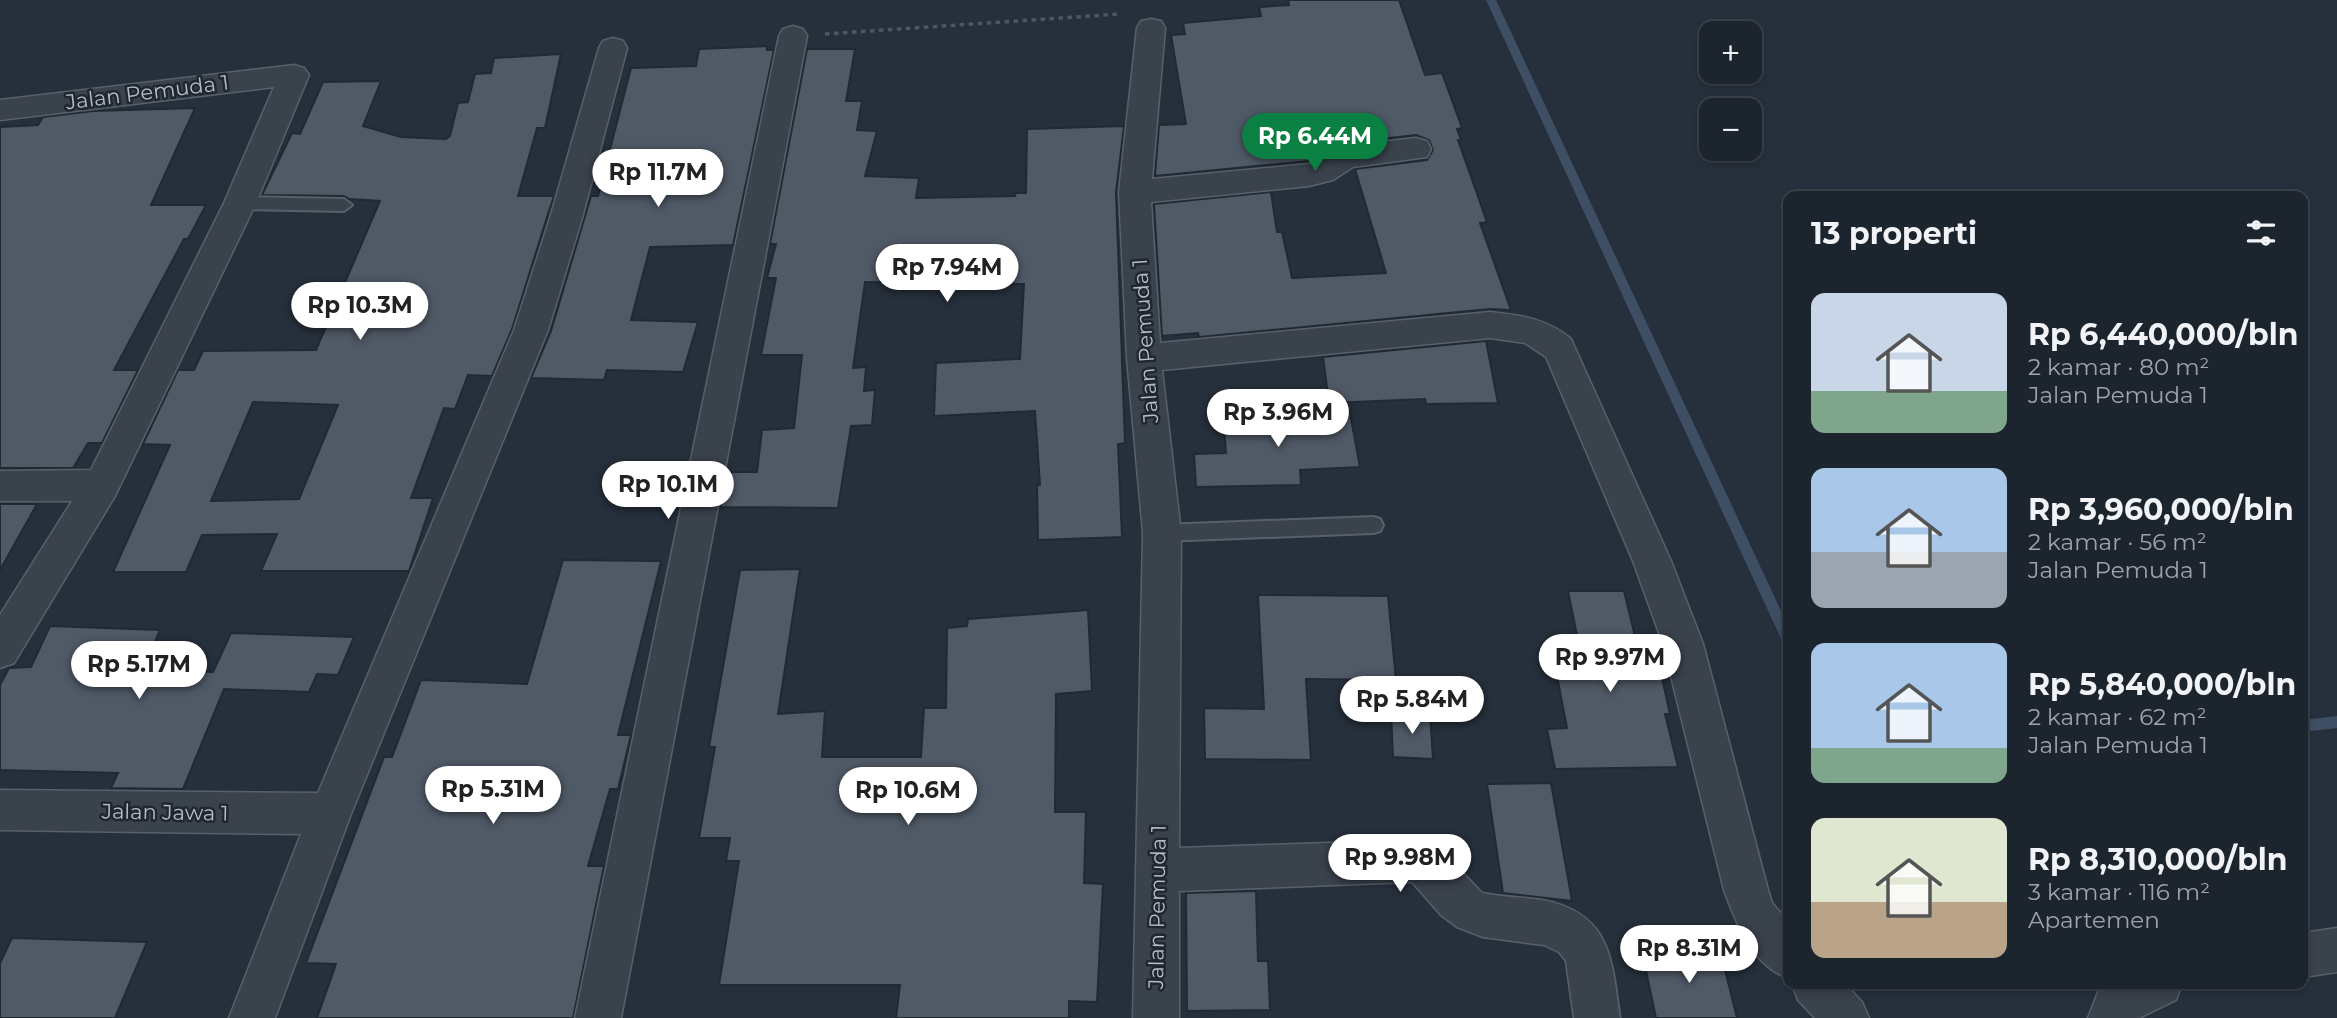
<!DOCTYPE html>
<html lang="id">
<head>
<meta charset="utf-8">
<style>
	:root { --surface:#1c242d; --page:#293039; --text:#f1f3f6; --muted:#a0a4aa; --line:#3a4149; --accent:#0b8043 }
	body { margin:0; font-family:Montserrat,sans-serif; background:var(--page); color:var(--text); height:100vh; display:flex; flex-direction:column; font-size:26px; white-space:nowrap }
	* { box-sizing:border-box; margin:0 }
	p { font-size:23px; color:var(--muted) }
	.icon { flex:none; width:38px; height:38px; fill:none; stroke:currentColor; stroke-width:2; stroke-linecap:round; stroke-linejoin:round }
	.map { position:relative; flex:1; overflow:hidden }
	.sheet { position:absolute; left:1783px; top:191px; width:525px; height:798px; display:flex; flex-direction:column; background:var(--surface); border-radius:14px; box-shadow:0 4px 10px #0003,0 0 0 2px var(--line) }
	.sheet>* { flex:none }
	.tools { position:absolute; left:1699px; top:21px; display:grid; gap:14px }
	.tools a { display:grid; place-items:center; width:63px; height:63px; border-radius:14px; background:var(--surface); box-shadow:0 4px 10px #0003,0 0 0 2px var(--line); font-size:35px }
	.price { position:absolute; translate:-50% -60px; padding:0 16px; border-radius:24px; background:#fff; color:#222; font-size:23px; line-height:46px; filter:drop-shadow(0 2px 4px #0008) }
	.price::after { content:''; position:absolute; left:50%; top:42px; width:21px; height:16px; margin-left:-10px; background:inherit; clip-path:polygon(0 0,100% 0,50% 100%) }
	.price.current { background:var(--accent); color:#fff }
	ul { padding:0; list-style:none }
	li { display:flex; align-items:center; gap:21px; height:175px; padding:0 28px }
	li span { display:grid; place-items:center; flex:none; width:196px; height:140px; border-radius:14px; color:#555 }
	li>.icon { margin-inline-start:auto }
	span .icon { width:84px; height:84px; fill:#fffc; stroke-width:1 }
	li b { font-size:30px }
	h2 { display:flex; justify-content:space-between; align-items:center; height:84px; padding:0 28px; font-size:30px }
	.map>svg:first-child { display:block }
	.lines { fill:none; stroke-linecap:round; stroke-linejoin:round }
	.stream { fill:#3e4e63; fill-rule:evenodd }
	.building { fill:#505a67; stroke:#212933; stroke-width:2; fill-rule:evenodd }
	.service-casing { stroke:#58606a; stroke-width:4 }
	.minor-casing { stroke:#58606a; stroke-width:3 }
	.path { stroke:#485a5c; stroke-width:3.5; stroke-dasharray:4.5 4.5; stroke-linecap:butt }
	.service { fill:#3a424c; fill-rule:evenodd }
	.minor { fill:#3a424c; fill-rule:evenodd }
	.labels { text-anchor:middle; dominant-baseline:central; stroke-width:5; stroke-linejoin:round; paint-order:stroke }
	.street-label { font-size:21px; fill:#b6bdc7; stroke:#1f2731 }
</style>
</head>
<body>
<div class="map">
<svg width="2337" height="1018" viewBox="0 0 2337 1018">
	<rect width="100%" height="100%" fill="#26303c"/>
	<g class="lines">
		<g class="stream">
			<path d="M1486 0H1496L1788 626V645L1783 643Z"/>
			<path d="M2337 716V728L2303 732V720Z"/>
		</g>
	</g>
	<g class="building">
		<path d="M1288 0H1399L1425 75 1442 73 1462 128 1457 129 1461 140H1458L1487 222 1480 223 1511 310 1490 309 1199 337 1198 333 1162 336 1154 204 1271 192 1277 232H1282L1292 278 1386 273 1355 169 1427 160 1433 150 1429 140 1416 135 1346 143 1309 161 1155 176 1159 125 1186 124 1171 35 1185 34 1183 23 1261 16 1259 7 1289 5Z"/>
		<path d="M767 46V50H774L733 245 650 247 631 320 698 322 683 372 607 370 604 380 531 378 551 331 591 196H598L631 68 696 66 699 49Z"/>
		<path d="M807 49H855L846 101H862L857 130 877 131 865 176 919 178 916 198 1015 196 1016 193H1026L1027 129 1124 126 1116 192 1125 443 1118 444 1122 537 1038 540 1037 485H1040L1035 411 934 416 936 363 1020 359 1024 284 865 282 853 368 866 367 864 391 875 390 872 425 851 426 838 508 720 507 727 472H757L762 430 794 428 802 355H761L776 278H767L776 244H770Z"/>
		<path d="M561 54 545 128H537L518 196H554L547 217 512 329 492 376 468 375 455 409 444 408 411 498H433L409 571H261L277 534 202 535 186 572H113L170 445 143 444 178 370H194L203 351 316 350 380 201 349 199 344 196 262 195 292 133 300 134 323 82 381 81 363 126 401 137 446 139 450 136 458 103 468 102 475 74 491 73 494 58ZM253 402 338 405 299 499 211 501Z"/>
		<path d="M195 108 151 205H206L188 239H184L114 370H138L102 443H88L73 468H0V127L38 125 43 117 93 111Z"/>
		<path d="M1486 341 1498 403 1426 404 1425 399 1329 403 1323 357Z"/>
		<path d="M1350 413 1360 467 1300 470 1301 485 1196 487 1194 454 1226 453 1223 415Z"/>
		<path d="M0 504H37L0 570Z"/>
		<path d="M563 560 661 561 618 735H631L618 789H610L588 866H604L573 1018H317L336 964 306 963 384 757H392L421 680 527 684Z"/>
		<path d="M800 569 778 714 825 711 822 757H921L924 708H946L947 628 967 626 968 619 1088 610 1092 691 1056 694 1055 812H1086L1084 883 1103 884 1097 1002 1069 1001V1018H896L900 985H719L739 861H726L730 838H699L715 747H709L740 570Z"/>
		<path d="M1568 591H1624L1643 669H1660L1670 714H1665L1678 767 1555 769 1547 729 1567 728 1556 671 1584 670Z"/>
		<path d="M1258 595 1388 596 1396 680 1306 679 1311 760 1205 759 1204 708 1264 709Z"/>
		<path d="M50 626 160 630 143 670 213 672 231 633 354 637 338 675 317 674 309 692 224 689 183 789 111 788 118 773 0 770V685L9 668 31 667Z"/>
		<path d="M1391 712 1430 714 1433 759 1393 757Z"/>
		<path d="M1551 783 1572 901 1503 893 1487 784Z"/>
		<path d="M1256 891 1258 961H1268L1270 1010 1187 1011 1186 893Z"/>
		<path d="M12 938 147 942 115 1018H0V963Z"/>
		<path d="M1720 950 1737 1018H1656L1642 952Z"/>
	</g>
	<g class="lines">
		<g class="service-casing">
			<g id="service">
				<path d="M240 197 344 199 352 205 344 211 240 209 232 203Z"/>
				<path d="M1373 517 1380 519 1383 525 1380 531 1373 533 1162 541 1155 539 1152 533 1155 527 1162 525Z"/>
			</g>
		</g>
		<g class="minor-casing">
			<g id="minor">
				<path d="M1151 19 1161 21 1165 28 1152 179 1309 164 1346 146 1416 138 1427 141 1431 149 1427 157 1353 167 1333 180 1309 186 1151 202 1160 343 1490 312C1520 315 1548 319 1571 339L1671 561 1703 644 1768 890 1772 903 1788 922V978C1753 966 1736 923 1724 890L1663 644 1633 561 1546 357 1525 343 1490 338 1162 370 1181 533 1179 848 1413 840 1446 855 1482 893C1502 897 1522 897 1542 900 1611 913 1612 959 1620 1018H1574L1566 961 1559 952 1544 945 1483 937 1457 927 1441 915 1412 882 1179 891V1018H1133L1143 533 1127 358 1119 192 1137 28 1141 21Z"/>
				<path d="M793 26 803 29 807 36 621 1018H575L779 36 783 29Z"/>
				<path d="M613 38 623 41 627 48 582 218 548 330 351 814 275 1018H229L301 834 0 830V790L318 793 514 330 550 218 599 48 603 41Z"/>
				<path d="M294 65 304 68 309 75 256 203 115 496 14 663 0 668V615L72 501H0V471L91 470 224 203 274 87 0 120V100Z"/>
				<path d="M2337 928V972L2303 977V933Z"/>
				<path d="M1792 984H1845L1862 1002 1869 1018H1815L1798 1000Z"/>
				<path d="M2112 984H2182L2176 1000 2139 1018H2088L2099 990Z"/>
			</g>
		</g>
		<path class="path" d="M825 34 1120 14"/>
		<use href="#service" class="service"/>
		<use href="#minor" class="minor"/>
	</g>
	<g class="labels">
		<g class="street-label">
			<text transform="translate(147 92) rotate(-7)">Jalan Pemuda 1</text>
			<text transform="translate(1145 341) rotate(-94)">Jalan Pemuda 1</text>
			<text transform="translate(165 812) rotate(1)">Jalan Jawa 1</text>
			<text transform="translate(1157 907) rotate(-89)">Jalan Pemuda 1</text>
		</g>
	</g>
</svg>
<div class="tools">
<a>+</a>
<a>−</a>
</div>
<b class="price current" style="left:1315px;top:173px">Rp 6.44M</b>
<b class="price" style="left:658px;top:209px">Rp 11.7M</b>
<b class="price" style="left:947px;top:304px">Rp 7.94M</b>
<b class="price" style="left:360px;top:342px">Rp 10.3M</b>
<b class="price" style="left:1278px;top:449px">Rp 3.96M</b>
<b class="price" style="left:668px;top:521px">Rp 10.1M</b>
<b class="price" style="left:1610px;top:694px">Rp 9.97M</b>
<b class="price" style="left:139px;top:701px">Rp 5.17M</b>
<b class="price" style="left:1412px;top:736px">Rp 5.84M</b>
<b class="price" style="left:493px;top:826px">Rp 5.31M</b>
<b class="price" style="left:908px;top:827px">Rp 10.6M</b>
<b class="price" style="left:1400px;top:894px">Rp 9.98M</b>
<b class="price" style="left:1689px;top:985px">Rp 8.31M</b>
<section class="sheet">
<h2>13 properti<svg class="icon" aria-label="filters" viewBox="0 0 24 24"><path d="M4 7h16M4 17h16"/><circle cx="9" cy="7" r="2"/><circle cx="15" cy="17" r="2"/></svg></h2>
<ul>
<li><span style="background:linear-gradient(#c9d6e8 70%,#7fa58c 0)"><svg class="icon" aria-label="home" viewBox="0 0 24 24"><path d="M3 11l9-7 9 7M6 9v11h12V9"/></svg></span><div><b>Rp 6,440,000/bln</b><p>2 kamar · 80 m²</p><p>Jalan Pemuda 1</p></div></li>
<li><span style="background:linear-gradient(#a9c7e8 60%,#9aa5b1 0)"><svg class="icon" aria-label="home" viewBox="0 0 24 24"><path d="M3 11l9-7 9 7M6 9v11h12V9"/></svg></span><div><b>Rp 3,960,000/bln</b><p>2 kamar · 56 m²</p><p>Jalan Pemuda 1</p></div></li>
<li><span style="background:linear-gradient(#a9c7e8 75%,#7fa58c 0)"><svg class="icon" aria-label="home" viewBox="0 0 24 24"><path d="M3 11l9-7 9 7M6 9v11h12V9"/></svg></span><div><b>Rp 5,840,000/bln</b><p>2 kamar · 62 m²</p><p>Jalan Pemuda 1</p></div></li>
<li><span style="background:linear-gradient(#dfe7d0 60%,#b9a48a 0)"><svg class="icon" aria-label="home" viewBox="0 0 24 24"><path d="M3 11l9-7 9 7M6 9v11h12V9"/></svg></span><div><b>Rp 8,310,000/bln</b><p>3 kamar · 116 m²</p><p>Apartemen</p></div></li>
</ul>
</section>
</div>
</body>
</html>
